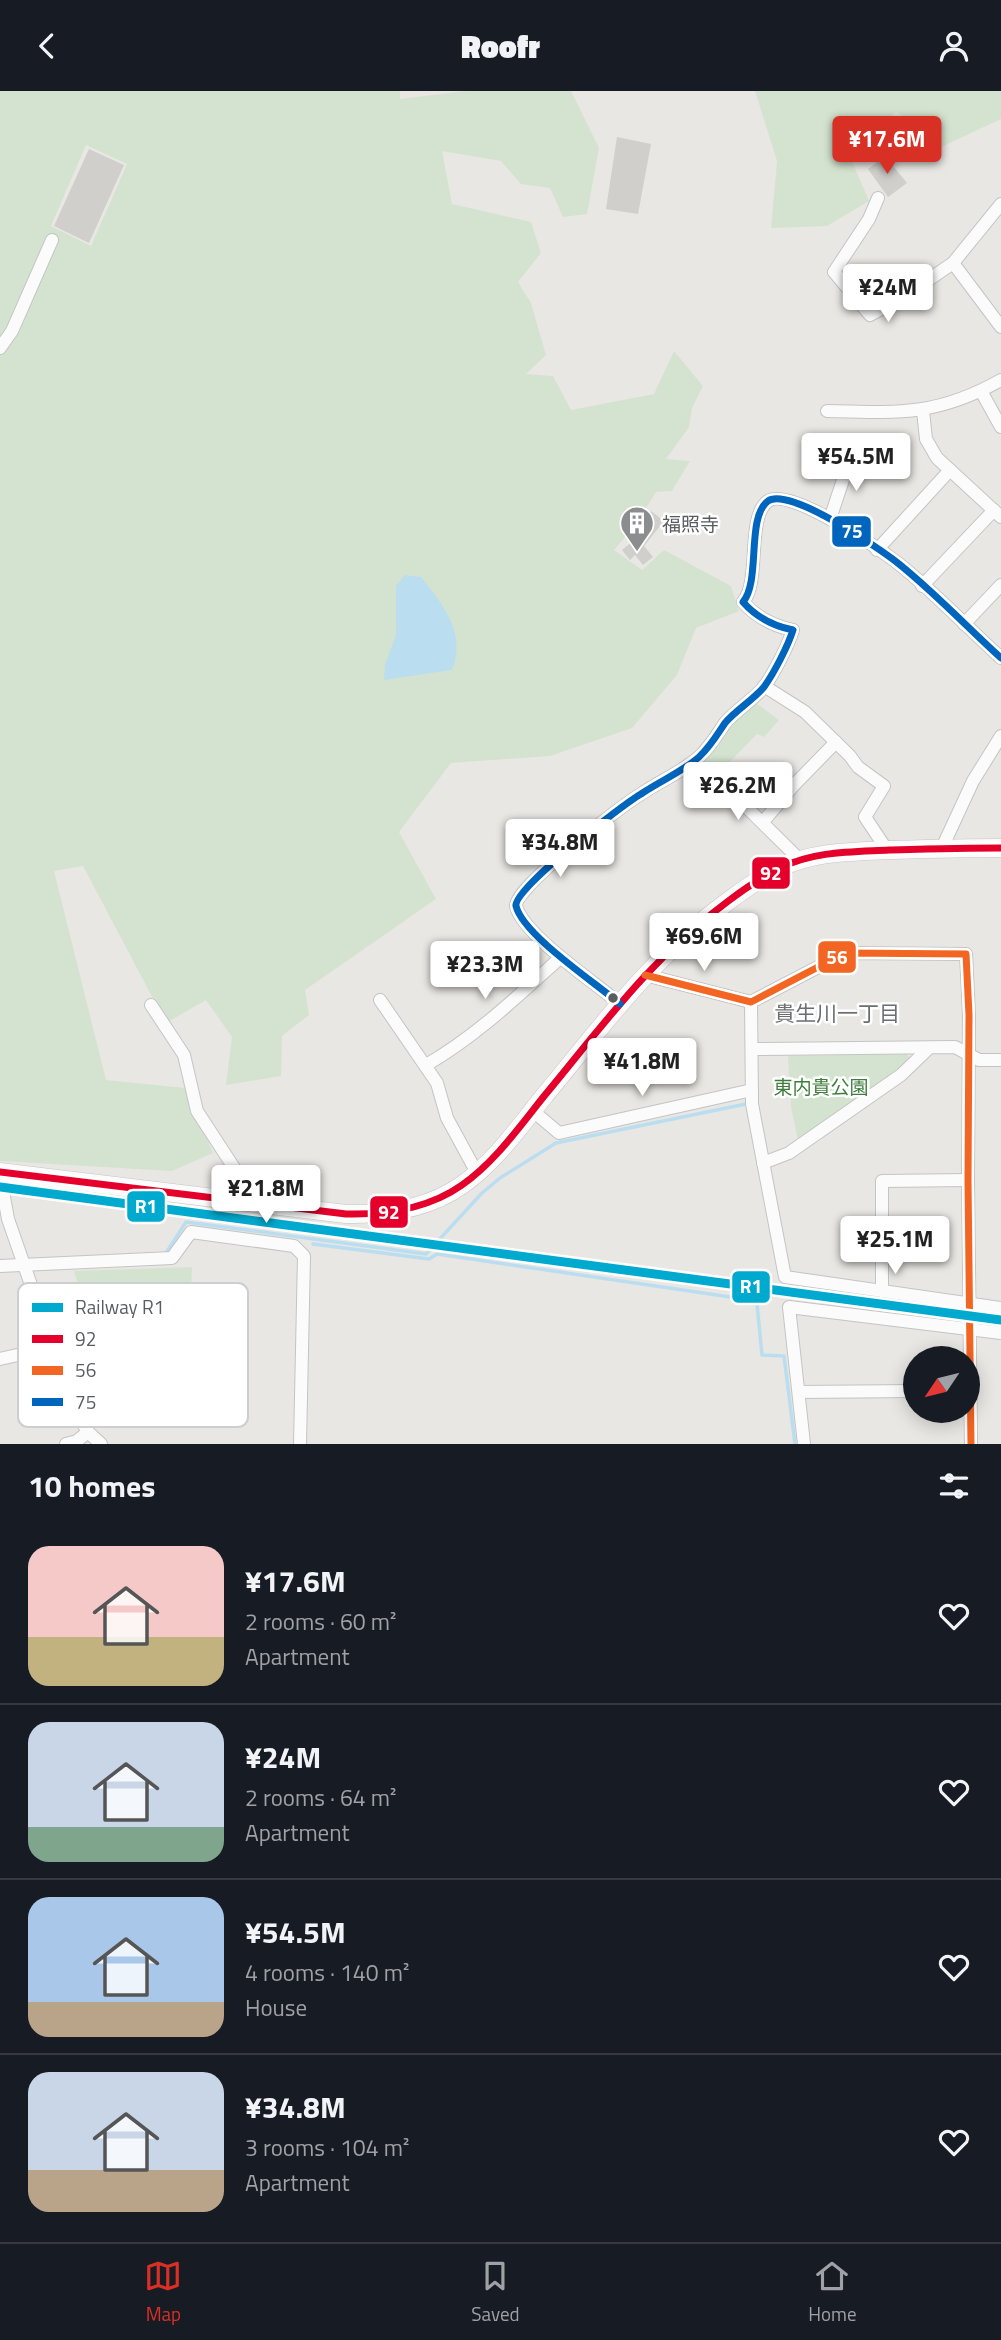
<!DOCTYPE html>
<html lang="en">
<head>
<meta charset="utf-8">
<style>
	:root { --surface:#171b24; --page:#20242c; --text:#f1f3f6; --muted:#9ea1a6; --line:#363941; --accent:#d93025 }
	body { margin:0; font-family:"Titillium Web","Noto Sans JP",sans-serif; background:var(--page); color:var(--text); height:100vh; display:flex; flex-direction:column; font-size:26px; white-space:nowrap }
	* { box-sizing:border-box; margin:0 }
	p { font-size:23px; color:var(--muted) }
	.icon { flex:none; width:38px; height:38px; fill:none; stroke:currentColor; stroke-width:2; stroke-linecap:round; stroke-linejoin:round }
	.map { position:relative; height:1353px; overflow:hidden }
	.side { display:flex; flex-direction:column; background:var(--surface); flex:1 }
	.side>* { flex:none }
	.needle { width:46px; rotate:235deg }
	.buttons { position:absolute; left:903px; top:1255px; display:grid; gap:14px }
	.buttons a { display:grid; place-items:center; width:77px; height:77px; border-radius:50%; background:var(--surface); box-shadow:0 4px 18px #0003; font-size:35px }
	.price { position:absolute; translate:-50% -60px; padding:0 16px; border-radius:7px; background:#fff; color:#222; font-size:23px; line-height:46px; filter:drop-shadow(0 2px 4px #0008) }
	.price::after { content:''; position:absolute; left:50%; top:42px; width:21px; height:16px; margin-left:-10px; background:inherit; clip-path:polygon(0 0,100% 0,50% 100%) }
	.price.current { background:var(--accent); color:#fff }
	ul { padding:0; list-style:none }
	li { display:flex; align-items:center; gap:21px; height:175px; padding:0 28px }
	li+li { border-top:2px solid var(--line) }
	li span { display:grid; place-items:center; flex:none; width:196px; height:140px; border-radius:21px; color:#555 }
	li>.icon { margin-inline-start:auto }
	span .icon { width:84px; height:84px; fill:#fffc; stroke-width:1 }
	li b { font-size:30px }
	h2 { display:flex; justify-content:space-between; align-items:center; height:84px; padding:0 28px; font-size:30px }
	header { display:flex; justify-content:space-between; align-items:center; height:91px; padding:0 28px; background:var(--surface); font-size:32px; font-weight:800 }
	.dock { display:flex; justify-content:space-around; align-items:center; height:98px; border-top:2px solid var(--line); background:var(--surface); font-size:19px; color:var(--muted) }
	.dock a { display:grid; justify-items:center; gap:4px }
	.dock .current { color:var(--accent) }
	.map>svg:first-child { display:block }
	.green { fill:#d4e3cf; fill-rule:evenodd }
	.water { fill:#badef0 }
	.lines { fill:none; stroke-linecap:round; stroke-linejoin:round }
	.stream { stroke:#badef0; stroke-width:3.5 }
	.building { fill:#d0cfcc }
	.street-casing { stroke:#c4c4c4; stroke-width:14 }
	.secondary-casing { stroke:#c5c5c5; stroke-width:19 }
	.street { stroke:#fcfbfb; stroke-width:12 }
	.secondary { stroke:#fcfbfb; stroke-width:18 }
	.bus-1-casing { stroke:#fff; stroke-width:12 }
	.bus-2-casing { stroke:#fff; stroke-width:12 }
	.bus-3-casing { stroke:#fff; stroke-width:12 }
	.bus-1 { stroke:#e4002b; stroke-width:7 }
	.bus-2 { stroke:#f26522; stroke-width:7 }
	.bus-3 { stroke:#0065bd; stroke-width:7 }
	.rail-1-casing { stroke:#fff; stroke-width:14 }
	.rail-1 { stroke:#00a9ce; stroke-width:9 }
	.bus-dot { fill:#595d60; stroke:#fff; stroke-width:2.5 }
	.labels { text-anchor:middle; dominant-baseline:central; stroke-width:5; stroke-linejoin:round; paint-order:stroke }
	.poi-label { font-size:19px; fill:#595d60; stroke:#fff; text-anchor:start }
	.park-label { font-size:19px; fill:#3f7d3c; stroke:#fff }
	.neighbourhood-label { font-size:21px; fill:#6a6f72; stroke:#fff }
	.key { fill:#fff; stroke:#cdcecf; stroke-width:2 }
	.key-label { font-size:19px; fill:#595d60 }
	.line-badge { stroke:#fff; stroke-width:2.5 }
	.badge-label { font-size:19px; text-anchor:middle; font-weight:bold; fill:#fff }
</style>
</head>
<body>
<header><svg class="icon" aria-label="back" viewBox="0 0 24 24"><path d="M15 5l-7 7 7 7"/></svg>Roofr<svg class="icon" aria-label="person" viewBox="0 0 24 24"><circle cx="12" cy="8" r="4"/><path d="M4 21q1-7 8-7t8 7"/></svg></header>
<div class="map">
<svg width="1001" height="1353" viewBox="0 0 1001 1353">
	<rect width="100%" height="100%" fill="#e9e7e3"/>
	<g class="green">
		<path d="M0 0H400V8L465 0H571L599 57 587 123 563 126 550 97 521 93 501 70 442 60 452 113 531 131 541 162 518 191 531 212 546 264 526 283 553 285 571 319 654 303 674 260 703 295 692 317 689 336 666 368 690 370 672 400 656 401 636 433 614 459 642 479 664 459 731 495 739 520 696 537 677 584 632 637 550 665 451 672 399 741 436 808 305 899 309 924 282 945 281 985 226 994 232 946 206 909 166 932 83 775 54 780 106 989 185 997 213 1062 172 1080 0 1070ZM86 54 127 73 91 155 51 135Z"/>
		<path d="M755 0H1001V28L937 58 931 41 896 21 849 63 869 110 827 135 771 137 777 70Z"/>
		<path d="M893 26 928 43 918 54 878 39Z"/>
		<path d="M752 609 779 629 764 646 757 643 718 683 697 675Z"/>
		<path d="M907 963 910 968 897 982 798 1049 791 1016 788 965Z"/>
		<path d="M192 1176 188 1279 179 1280 175 1292 143 1296 129 1261 86 1277 88 1288 66 1293 46 1227 85 1216 74 1180Z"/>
	</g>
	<path class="water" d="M405 484 421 486C443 514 467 542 452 579L384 589 385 574 396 544V495Z"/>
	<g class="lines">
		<g class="stream">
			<path d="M313 1153 429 1168 437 1163 751 1209 757 1213 762 1264 784 1265 795 1353"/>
			<path d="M166 1162 186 1131 426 1163 482 1102 500 1087 556 1052 746 1013"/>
		</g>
	</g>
	<g class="building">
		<path d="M617 46 651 53 638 123 606 118Z"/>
		<path d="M89 58 124 74 89 152 54 135Z"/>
		<path d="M885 65 907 92 888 106 868 78Z"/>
		<path d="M651 420 664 430 644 455 653 466 643 474 635 464 630 469 622 459 649 437 642 432Z"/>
	</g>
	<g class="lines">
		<g class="street-casing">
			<g id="street">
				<path d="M878 107 869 128 834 181 870 224 905 205 953 172 1001 113"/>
				<path d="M953 172 1001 236"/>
				<path d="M0 257 12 240 52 149"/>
				<path d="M981 300 1001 336"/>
				<path d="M827 320C898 322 937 325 1001 289"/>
				<path d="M923 320 926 348 937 367 1001 426"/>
				<path d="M830 428 851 365"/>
				<path d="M877 459 950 379"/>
				<path d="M922 495 994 419"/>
				<path d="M964 533 1001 494"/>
				<path d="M764 595 805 621 850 665 858 676 884 695 865 726 887 759"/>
				<path d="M686 676 704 681 720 690 800 769"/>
				<path d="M763 731 794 694 836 651"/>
				<path d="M942 757 973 690 1001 645"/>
				<path d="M645 884 751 911 845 862 966 863 969 924 968 1089 971 1353"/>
				<path d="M380 909 437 992 447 1027 477 1082"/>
				<path d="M751 911 752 1013 785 1186 1001 1217"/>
				<path d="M620 913C596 892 523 844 516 815 513 798 622 714 641 703 660 690 682 681 699 666 710 656 717 644 725 632 736 619 753 609 764 596 774 582 788 555 793 539 774 535 756 526 743 511 761 490 746 426 768 410 789 395 880 458 899 473 935 502 967 536 1001 567"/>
				<path d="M151 914 184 964 197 1020 257 1112"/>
				<path d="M752 958 955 956 979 969H1001"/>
				<path d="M426 974C475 946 518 905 560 867"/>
				<path d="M533 1020 559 1042 752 999"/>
				<path d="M763 1072 789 1062 799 1055 901 984 929 957"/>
				<path d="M0 1084 8 1128 30 1191 58 1290 88 1341 101 1353"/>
				<path d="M0 1175 172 1167 191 1141 294 1155 304 1165 300 1353"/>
				<path d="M882 1200V1090L968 1089"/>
				<path d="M0 1268 49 1257"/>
				<path d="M799 1301 915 1300"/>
				<path d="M66 1353 77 1350 88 1341"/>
				<path d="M804 1353 789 1216 1001 1242"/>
			</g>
		</g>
		<g class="secondary-casing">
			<path id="secondary" d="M0 1081 346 1123C387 1124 428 1118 462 1094 495 1071 520 1035 545 1004 603 934 652 866 727 811 743 799 761 786 780 777 814 760 852 761 889 759 927 758 964 757 1001 757"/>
		</g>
		<use href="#street" class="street"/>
		<use href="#secondary" class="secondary"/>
		<g class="bus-1-casing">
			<path id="bus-1" d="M0 1081 346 1123C387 1124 428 1118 462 1094 495 1071 520 1035 545 1004 603 934 652 866 727 811 743 799 761 786 780 777 814 760 852 761 889 759 927 758 964 757 1001 757"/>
		</g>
		<g class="bus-2-casing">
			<path id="bus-2" d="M645 884 751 911 845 862 966 863 969 924 968 1089 971 1353"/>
		</g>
		<g class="bus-3-casing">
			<path id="bus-3" d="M620 913C596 892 523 844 516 815 513 798 622 714 641 703 660 690 682 681 699 666 710 656 717 644 725 632 736 619 753 609 764 596 774 582 788 555 793 539 774 535 756 526 743 511 761 490 746 426 768 410 789 395 880 458 899 473 935 502 967 536 1001 567"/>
		</g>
		<use href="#bus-1" class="bus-1"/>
		<use href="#bus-2" class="bus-2"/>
		<use href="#bus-3" class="bus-3"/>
		<g class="rail-1-casing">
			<path id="rail-1" d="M0 1096 1001 1229"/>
		</g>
		<use href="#rail-1" class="rail-1"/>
	</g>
	<defs>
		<g id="building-pin" transform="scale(1.75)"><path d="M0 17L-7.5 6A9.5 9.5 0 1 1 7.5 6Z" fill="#8b8d8e" stroke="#fff"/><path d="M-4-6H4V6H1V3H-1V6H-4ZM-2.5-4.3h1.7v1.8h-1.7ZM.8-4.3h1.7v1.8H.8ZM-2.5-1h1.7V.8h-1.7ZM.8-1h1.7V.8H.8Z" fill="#fff"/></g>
	</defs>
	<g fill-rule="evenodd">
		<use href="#building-pin" x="637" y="432"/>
	</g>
	<circle class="bus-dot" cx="613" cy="907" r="6"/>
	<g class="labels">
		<g class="poi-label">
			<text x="662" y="432">福照寺</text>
		</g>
		<g class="park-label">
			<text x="821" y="995">東内貴公園</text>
		</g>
		<g class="neighbourhood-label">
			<text x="837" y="922">貴生川一丁目</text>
		</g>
	</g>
	<rect x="18" y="1192" width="230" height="144" rx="10" class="key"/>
	<rect x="32" y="1212" width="31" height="9" fill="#00a9ce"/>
	<rect x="32" y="1244" width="31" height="8" fill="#e4002b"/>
	<rect x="32" y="1275" width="31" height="9" fill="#f26522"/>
	<rect x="32" y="1307" width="31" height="8" fill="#0065bd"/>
	<g class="key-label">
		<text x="75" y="1223">Railway R1</text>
		<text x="75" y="1255">92</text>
		<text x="75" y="1286">56</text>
		<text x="75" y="1318">75</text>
	</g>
	<g class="line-badge">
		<rect x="831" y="424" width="41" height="33" rx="7" fill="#0065bd"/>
		<rect x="751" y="765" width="40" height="34" rx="7" fill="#e4002b"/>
		<rect x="817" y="849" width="40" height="34" rx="7" fill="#f26522"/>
		<rect x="126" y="1099" width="40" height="33" rx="7" fill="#00a9ce"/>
		<rect x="369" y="1104" width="40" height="34" rx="7" fill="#e4002b"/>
		<rect x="731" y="1179" width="40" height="34" rx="7" fill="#00a9ce"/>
	</g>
	<g class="badge-label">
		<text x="852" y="447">75</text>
		<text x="771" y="789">92</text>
		<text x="837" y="873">56</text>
		<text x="146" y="1122">R1</text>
		<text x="389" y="1128">92</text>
		<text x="751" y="1202">R1</text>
	</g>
</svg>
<div class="buttons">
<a><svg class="needle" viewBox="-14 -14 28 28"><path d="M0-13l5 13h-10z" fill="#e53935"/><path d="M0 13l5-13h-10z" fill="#9ea1a6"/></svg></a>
</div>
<b class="price current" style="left:887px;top:85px">¥17.6M</b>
<b class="price" style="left:888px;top:233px">¥24M</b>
<b class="price" style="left:856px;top:402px">¥54.5M</b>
<b class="price" style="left:738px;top:731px">¥26.2M</b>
<b class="price" style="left:560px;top:788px">¥34.8M</b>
<b class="price" style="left:704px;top:882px">¥69.6M</b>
<b class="price" style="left:485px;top:910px">¥23.3M</b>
<b class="price" style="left:642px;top:1007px">¥41.8M</b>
<b class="price" style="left:266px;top:1134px">¥21.8M</b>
<b class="price" style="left:895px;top:1185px">¥25.1M</b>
</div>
<section class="side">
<h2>10 homes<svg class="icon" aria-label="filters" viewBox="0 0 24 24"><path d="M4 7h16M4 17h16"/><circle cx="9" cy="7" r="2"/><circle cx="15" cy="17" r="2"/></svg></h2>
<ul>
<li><span style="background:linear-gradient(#f6c9c9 65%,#c2b280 0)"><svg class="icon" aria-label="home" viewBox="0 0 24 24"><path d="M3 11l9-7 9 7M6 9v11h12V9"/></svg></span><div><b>¥17.6M</b><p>2 rooms · 60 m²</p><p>Apartment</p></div><svg class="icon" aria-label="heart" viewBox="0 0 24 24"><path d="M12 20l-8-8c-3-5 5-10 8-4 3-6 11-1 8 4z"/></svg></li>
<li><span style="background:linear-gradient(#c9d6e8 75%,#7fa58c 0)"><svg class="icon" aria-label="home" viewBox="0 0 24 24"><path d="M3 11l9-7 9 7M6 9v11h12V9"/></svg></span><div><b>¥24M</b><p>2 rooms · 64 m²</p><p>Apartment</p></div><svg class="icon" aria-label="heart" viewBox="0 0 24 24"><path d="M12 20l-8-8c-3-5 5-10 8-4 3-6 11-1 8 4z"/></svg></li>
<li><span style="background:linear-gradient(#a9c7e8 75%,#b9a48a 0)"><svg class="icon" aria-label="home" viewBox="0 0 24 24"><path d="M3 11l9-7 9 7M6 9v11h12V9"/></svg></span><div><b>¥54.5M</b><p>4 rooms · 140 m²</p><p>House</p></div><svg class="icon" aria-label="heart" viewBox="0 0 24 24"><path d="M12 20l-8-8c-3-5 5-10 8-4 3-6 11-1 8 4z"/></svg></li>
<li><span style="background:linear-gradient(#c9d6e8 70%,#b9a48a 0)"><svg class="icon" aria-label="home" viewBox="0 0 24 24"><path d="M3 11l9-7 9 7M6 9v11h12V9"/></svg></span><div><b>¥34.8M</b><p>3 rooms · 104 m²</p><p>Apartment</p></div><svg class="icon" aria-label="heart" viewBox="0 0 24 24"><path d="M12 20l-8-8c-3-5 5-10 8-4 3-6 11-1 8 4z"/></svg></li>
</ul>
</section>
<nav class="dock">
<a class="current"><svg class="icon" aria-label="map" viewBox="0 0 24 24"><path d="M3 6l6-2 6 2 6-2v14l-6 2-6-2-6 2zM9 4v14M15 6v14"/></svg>Map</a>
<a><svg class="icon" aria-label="saved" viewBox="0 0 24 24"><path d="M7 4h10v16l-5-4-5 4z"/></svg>Saved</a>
<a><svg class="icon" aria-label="home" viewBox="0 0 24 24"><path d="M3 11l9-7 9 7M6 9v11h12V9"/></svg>Home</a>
</nav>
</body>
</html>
